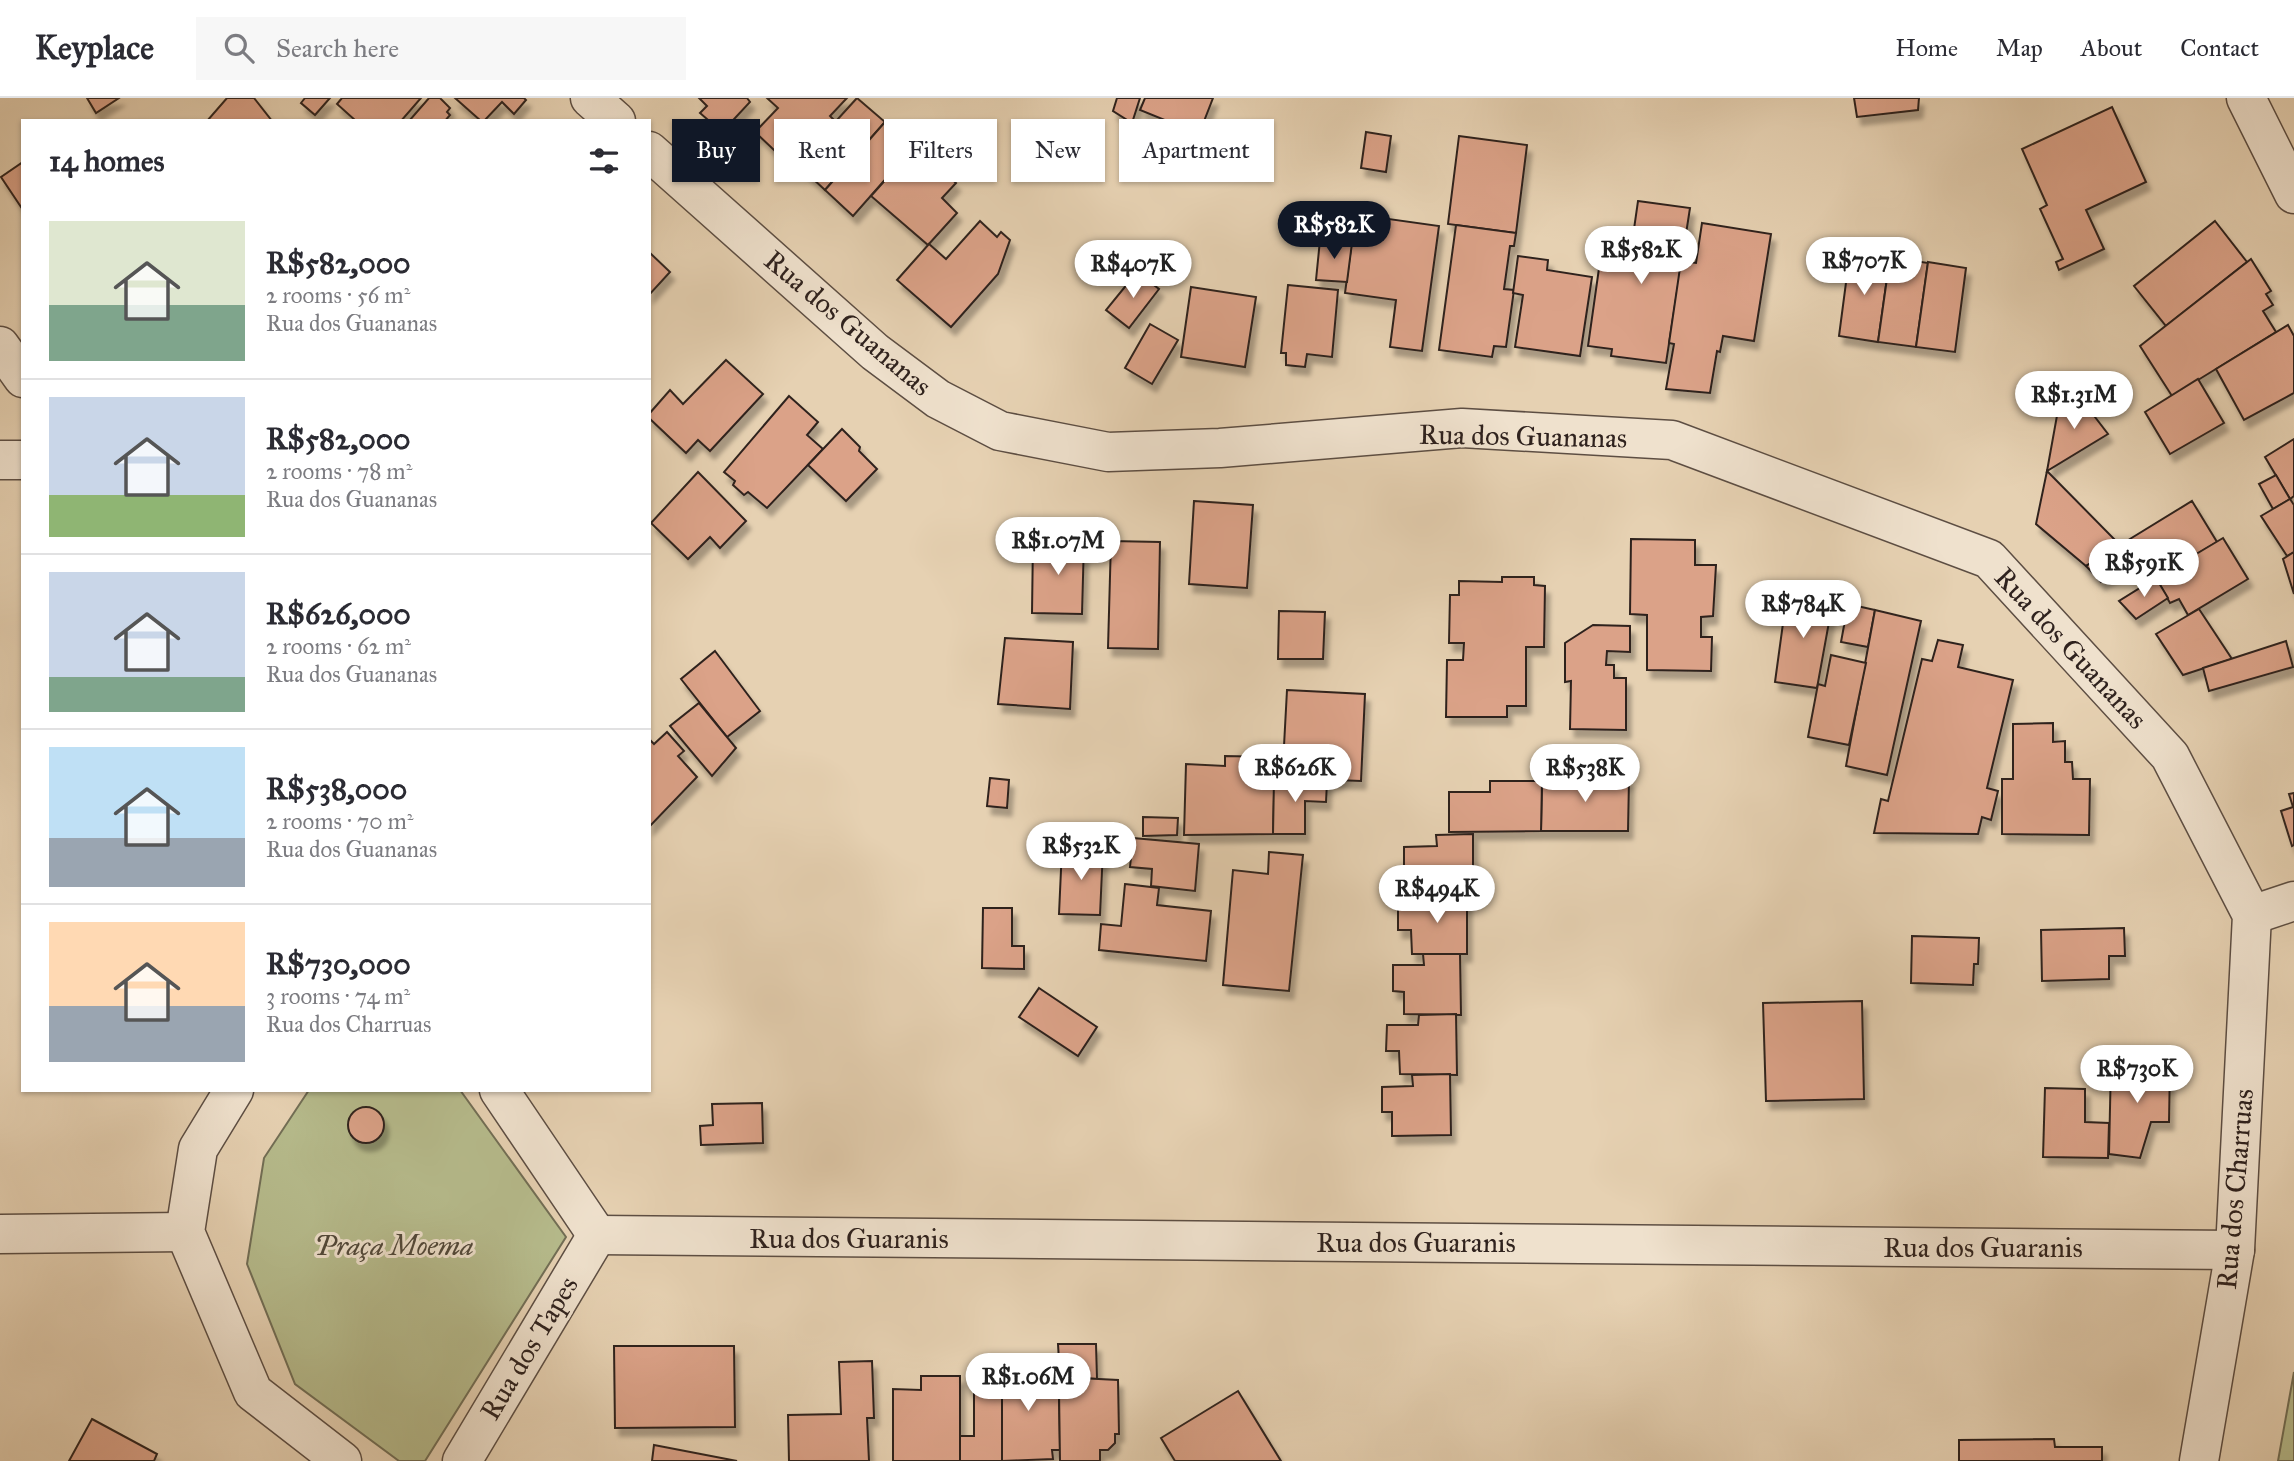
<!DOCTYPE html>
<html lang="en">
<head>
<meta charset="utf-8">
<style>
	:root { --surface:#fff; --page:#f7f7f7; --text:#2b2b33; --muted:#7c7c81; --line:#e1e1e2; --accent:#111827 }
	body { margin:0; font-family:"IM FELL Great Primer",serif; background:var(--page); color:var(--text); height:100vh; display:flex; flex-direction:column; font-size:26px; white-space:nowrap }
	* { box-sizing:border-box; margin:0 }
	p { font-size:23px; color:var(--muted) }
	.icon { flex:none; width:38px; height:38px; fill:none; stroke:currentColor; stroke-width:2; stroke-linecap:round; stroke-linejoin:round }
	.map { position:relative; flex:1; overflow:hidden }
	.drawer { position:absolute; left:21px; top:21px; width:630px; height:973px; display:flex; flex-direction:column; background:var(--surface); border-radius:0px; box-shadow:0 2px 5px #0004 }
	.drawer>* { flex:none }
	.banner { position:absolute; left:672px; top:21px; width:665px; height:63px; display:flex; gap:14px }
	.price { position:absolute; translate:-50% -60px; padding:0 16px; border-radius:24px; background:#fff; color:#222; font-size:23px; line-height:46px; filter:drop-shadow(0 2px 4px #0008) }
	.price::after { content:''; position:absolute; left:50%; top:42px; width:21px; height:16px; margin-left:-10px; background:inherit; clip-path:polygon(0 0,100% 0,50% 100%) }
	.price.on { background:var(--accent); color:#fff }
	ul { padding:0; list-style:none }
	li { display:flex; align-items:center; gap:21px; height:175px; padding:0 28px }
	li+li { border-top:2px solid var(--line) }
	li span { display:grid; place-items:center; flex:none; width:196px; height:140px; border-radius:0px; color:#555 }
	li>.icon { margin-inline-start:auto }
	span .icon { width:84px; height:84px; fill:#fffc; stroke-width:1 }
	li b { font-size:30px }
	h2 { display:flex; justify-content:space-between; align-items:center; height:84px; padding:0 28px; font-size:30px }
	.pill { padding:0 24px; border-radius:0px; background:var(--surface); box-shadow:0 2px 5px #0004; font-size:24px; line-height:63px }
	.pill.on { background:var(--accent); color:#fff }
	header { display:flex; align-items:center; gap:42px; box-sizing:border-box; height:98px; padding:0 35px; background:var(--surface); border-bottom:2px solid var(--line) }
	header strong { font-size:33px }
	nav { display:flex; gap:38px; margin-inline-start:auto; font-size:24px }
	.search { width:490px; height:63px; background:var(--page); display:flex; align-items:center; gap:18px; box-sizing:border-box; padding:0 24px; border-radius:0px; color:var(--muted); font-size:26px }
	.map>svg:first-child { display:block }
	.green { fill:#b6bb8c; stroke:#726e55; stroke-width:2 }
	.building { fill:#dba288; stroke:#2f221e; stroke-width:2; filter:url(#shadow) }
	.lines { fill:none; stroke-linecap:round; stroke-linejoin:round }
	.minor-casing { stroke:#5d4e43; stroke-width:41 }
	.minor { stroke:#efe1cd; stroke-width:38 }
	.labels { text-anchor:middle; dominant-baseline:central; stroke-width:6; stroke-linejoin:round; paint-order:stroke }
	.street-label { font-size:28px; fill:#2f221e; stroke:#efe1cd }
	.park-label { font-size:28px; font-style:italic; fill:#51483a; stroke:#efe1cd }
</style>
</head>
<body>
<header>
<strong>Keyplace</strong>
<div class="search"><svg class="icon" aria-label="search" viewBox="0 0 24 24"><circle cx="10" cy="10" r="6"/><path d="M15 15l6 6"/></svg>Search here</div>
<nav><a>Home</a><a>Map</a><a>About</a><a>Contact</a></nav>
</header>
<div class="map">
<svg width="2294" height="1363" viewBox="0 0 2294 1363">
	<defs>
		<filter id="shadow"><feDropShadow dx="4.5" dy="8" stdDeviation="2" flood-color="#0004"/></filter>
	</defs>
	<rect width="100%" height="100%" fill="#e6d1b2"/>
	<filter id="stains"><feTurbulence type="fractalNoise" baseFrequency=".00286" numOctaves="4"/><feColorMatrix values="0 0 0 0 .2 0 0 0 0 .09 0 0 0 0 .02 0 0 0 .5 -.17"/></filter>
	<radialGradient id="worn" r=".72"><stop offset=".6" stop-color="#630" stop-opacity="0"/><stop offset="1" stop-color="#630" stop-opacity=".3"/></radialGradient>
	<g class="green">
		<path d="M309 992H460L566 1139 425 1363H399L295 1286 247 1166 264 1060Z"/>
		<path d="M2294 1274V1363H2278Z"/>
	</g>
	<g class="building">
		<path d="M87 0H119L96 15Z"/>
		<path d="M227 0H254L272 23H207Z"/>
		<path d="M305 0H330L315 17 301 5Z"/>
		<path d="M342 0H421L401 23H356L337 6Z"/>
		<path d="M429 0H440L450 10 447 14 450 17 445 23H409Z"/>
		<path d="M455 0H524L526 2 514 16 502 4 484 23H481Z"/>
		<path d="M699 0H747L750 4 722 34 700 15 707 8Z"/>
		<path d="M767 0H847L830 18 835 23 793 70 755 34 778 10Z"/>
		<path d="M857 0 885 24 825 92 797 66Z"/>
		<path d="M1117 0H1140L1132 25 1113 13Z"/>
		<path d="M1145 0H1213L1199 36 1140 12Z"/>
		<path d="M1854 0H1919L1918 12 1857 19Z"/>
		<path d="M2112 9 2146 84 2086 112 2104 151 2059 172 2056 164 2063 161 2040 111 2047 107 2022 51Z"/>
		<path d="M885 24 913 50 853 118 825 92Z"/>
		<path d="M1366 34 1391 38 1386 74 1361 70Z"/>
		<path d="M1459 38 1527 47 1516 135 1448 126Z"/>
		<path d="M915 49 956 85 942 100 957 115 928 147 871 98Z"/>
		<path d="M23 64V112L1 79Z"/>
		<path d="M1638 103 1690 110 1666 265 1611 258 1612 251 1588 248 1602 149 1631 152Z"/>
		<path d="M1357 105 1376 107 1374 119 1439 128 1422 253 1390 249 1396 202 1345 195Z"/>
		<path d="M980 123 997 139 1001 134 1010 142 998 176 951 229 897 182 929 146 946 161Z"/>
		<path d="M2215 123 2247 164 2166 228 2134 188Z"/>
		<path d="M1702 125 1771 136 1754 243 1723 238 1720 254 1717 253 1710 295 1666 291 1674 246 1669 245 1681 163 1696 165Z"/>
		<path d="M1456 127 1516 135 1514 148H1510L1504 191 1514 192 1506 249 1494 248 1492 259 1439 252Z"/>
		<path d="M1320 142 1352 145 1347 184 1316 182Z"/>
		<path d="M649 154 670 174 649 197Z"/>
		<path d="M1850 154 1890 159 1878 244 1839 238Z"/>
		<path d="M1518 158 1548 162 1547 172 1592 179 1580 258 1515 249 1523 197 1513 195Z"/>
		<path d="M1890 159 1928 165 1916 249 1878 244Z"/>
		<path d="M2251 161 2271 193 2266 196 2273 207 2263 213 2276 234 2172 298 2140 248Z"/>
		<path d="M1928 164 1966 170 1955 254 1916 249Z"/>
		<path d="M1137 174 1159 191 1129 230 1106 212Z"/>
		<path d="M1288 187 1338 192 1332 259 1307 256 1305 269 1286 267V255H1281Z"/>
		<path d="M1191 189 1256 199 1245 269 1181 259Z"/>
		<path d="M1150 226 1178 242 1152 286 1125 270Z"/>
		<path d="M2288 227 2294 238V295L2244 322 2216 271Z"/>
		<path d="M726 262 763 296 710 353 698 342 686 355 649 320V316L670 292 683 306Z"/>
		<path d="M2198 281 2224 325 2170 356 2145 314Z"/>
		<path d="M2078 297 2108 336 2047 373 2058 312Z"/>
		<path d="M789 298 818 324 807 337 823 351 767 410 748 394 744 397 733 387 735 383 724 374Z"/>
		<path d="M842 331 860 349 859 353 877 371 846 403 808 367Z"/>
		<path d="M2294 341V398L2290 401 2265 359Z"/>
		<path d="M2047 373 2120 447 2086 468 2036 426Z"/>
		<path d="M698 374 746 423 720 450 710 439 688 461 651 425Z"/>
		<path d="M2276 377 2290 401 2273 411 2259 386Z"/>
		<path d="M2290 401 2294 407V454L2287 458 2261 418Z"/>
		<path d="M1194 403 1253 407 1247 490 1189 486Z"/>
		<path d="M2192 403 2217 444 2156 480 2147 465 2140 469 2125 444Z"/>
		<path d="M2223 440 2248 481 2188 517 2179 501 2170 505 2156 480Z"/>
		<path d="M1631 441 1695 442V467H1716L1713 518 1701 519V539H1712L1711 573 1647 572V517L1630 516Z"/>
		<path d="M1033 442 1084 443 1082 516 1032 515Z"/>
		<path d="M1111 443 1160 444 1158 551 1108 550Z"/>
		<path d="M2125 444 2136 462 2101 484 2086 468Z"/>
		<path d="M2294 454V496L2283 461Z"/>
		<path d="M1502 479H1534V487L1545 488 1544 549H1526V608H1507V619H1446L1447 562H1463L1464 545H1449L1450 497H1459V483L1502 484Z"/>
		<path d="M2156 480 2168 500 2136 521 2119 503Z"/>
		<path d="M1787 496 1833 502 1817 590 1775 584Z"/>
		<path d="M1848 506 1875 512 1868 549 1841 544Z"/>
		<path d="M2199 511 2232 561 2183 577 2156 536Z"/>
		<path d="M1875 512 1921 523 1887 677 1846 668Z"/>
		<path d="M1279 513 1325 514 1323 561H1278Z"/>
		<path d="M1593 527 1630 528V554L1607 553 1606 567H1614V580H1626V632L1570 631 1571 583 1565 584V545Z"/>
		<path d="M1005 540 1073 544 1070 611 998 606Z"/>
		<path d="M1938 542 1963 547 1958 569 2013 582 1987 690 1998 693 1991 722 1982 719 1978 736 1874 735 1881 701 1888 703 1922 561 1932 563Z"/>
		<path d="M2286 543 2293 569 2209 593 2203 570Z"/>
		<path d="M715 553 760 613 727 639 681 581Z"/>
		<path d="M1831 557 1866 565 1849 647 1808 639 1818 586 1825 588Z"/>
		<path d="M1287 592 1365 596 1361 683 1283 680 1284 673H1275V647L1284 648Z"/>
		<path d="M699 605 736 650 712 678 670 628Z"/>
		<path d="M2053 625V644L2065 643V664H2072L2073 681H2090L2089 737 2002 736V681H2013V626Z"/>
		<path d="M667 634 684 653 678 658 697 679 649 729V645L651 643 654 646Z"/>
		<path d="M1225 658 1275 659 1273 736 1184 737 1186 666 1225 668Z"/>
		<path d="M1542 678 1629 681 1628 733H1541Z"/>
		<path d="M990 680 1009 682 1007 710 987 708Z"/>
		<path d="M1274 681 1327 684 1326 704 1305 703V736H1273Z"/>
		<path d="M1490 683H1542L1541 733 1449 734V694H1490Z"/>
		<path d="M2294 695V747L2292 748 2281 713 2293 709 2289 696Z"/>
		<path d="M1143 719 1178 720 1177 737 1143 738Z"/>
		<path d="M1473 736V795H1416L1415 771H1404V749L1437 748 1436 737Z"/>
		<path d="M1133 740 1199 746 1195 793 1151 788 1152 771 1130 769Z"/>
		<path d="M1062 750 1103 751 1100 817 1059 816Z"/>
		<path d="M1269 754 1303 757 1289 893 1223 887 1233 772 1268 776Z"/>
		<path d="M1125 786 1159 790 1157 807 1211 813 1206 863 1099 852 1101 826 1121 828Z"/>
		<path d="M1431 796H1467V856H1412L1411 832H1398V807H1430Z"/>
		<path d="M983 810H1012V848H1024V871L982 870Z"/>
		<path d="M2124 830 2125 858H2109V881L2042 883 2041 832Z"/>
		<path d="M1912 838 1979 840 1978 866H1974L1973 887 1911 885Z"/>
		<path d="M1423 856H1460L1461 917 1404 916V894L1393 893V867H1424Z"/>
		<path d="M1039 890 1097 929 1078 958 1019 919Z"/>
		<path d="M1862 903 1864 1001 1766 1003 1763 905Z"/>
		<path d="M1456 916 1457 977 1400 976 1399 953H1386L1387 927H1418L1419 917Z"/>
		<path d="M2111 965 2170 967 2169 1024H2151L2140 1060 2109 1056Z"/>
		<path d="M1450 976 1451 1037 1392 1038V1014H1382V989L1413 988 1412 977Z"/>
		<path d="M2045 990 2085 991V1024L2109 1025 2108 1060 2043 1059Z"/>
		<path d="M762 1005 763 1045 701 1047 700 1028 713 1027 712 1006Z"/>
		<circle cx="366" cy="1027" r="18"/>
		<path d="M1058 1246H1096L1097 1281 1079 1280V1263H1059Z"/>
		<path d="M614 1248H734L735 1329 615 1330Z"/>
		<path d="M1002 1261H1042V1296H1059L1060 1352H1052L1053 1361 1002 1363Z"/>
		<path d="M872 1263 874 1320H867L869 1363H789L788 1317 841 1316 839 1264Z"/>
		<path d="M921 1278H960V1363H893V1291L921 1292Z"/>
		<path d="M1079 1280 1118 1282 1119 1336H1115V1345L1108 1352H1100V1363H1060L1059 1293 1079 1294Z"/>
		<path d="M974 1288H1002V1363H960V1338H974Z"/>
		<path d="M1238 1293 1281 1363H1175L1161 1340Z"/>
		<path d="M92 1321 157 1356 154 1363H69Z"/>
		<path d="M2054 1341 2055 1349H2102V1363H1959V1342Z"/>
		<path d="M654 1347 737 1363H652Z"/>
	</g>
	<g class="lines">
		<g class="minor-casing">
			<g id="minor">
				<path d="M590 0 616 23"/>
				<path d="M2246 0 2294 96"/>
				<path d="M649 53 875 254 938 301 1000 333 1108 354 1220 350 1462 330 1672 342 1989 461 2170 658 2252 817 2235 1152 2199 1363"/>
				<path d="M0 248 23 280"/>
				<path d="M0 362H23"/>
				<path d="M2252 817 2294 803"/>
				<path d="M234 992 198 1051 185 1134 253 1294 342 1363"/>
				<path d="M499 992 597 1137"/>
				<path d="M0 1136 185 1134"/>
				<path d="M597 1137 2235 1152"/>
				<path d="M462 1363 597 1137"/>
			</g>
		</g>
		<use href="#minor" class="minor"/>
	</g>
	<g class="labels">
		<g class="street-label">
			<text transform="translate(848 225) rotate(40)">Rua dos Guananas</text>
			<text transform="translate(1523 338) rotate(1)">Rua dos Guananas</text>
			<text transform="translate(2071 550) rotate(47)">Rua dos Guananas</text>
			<text transform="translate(2235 1091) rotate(-85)">Rua dos Charruas</text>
			<text x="849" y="1140">Rua dos Guaranis</text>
			<text x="1416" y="1144">Rua dos Guaranis</text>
			<text x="1983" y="1149">Rua dos Guaranis</text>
			<text transform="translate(529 1250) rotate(-59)">Rua dos Tapes</text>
		</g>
		<g class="park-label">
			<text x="394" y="1147">Praça Moema</text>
		</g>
	</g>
	<rect width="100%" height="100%" filter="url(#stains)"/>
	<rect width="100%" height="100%" fill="url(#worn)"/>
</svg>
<b class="price on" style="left:1334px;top:163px">R$582K</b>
<b class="price" style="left:1641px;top:188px">R$582K</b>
<b class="price" style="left:1864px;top:199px">R$707K</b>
<b class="price" style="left:1133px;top:202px">R$407K</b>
<b class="price" style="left:2074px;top:333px">R$1.31M</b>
<b class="price" style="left:1058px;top:479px">R$1.07M</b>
<b class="price" style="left:2144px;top:501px">R$591K</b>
<b class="price" style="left:1803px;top:542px">R$784K</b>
<b class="price" style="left:1295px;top:706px">R$626K</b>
<b class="price" style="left:1585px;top:706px">R$538K</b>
<b class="price" style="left:1081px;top:784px">R$532K</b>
<b class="price" style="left:1437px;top:827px">R$494K</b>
<b class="price" style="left:2137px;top:1007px">R$730K</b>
<b class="price" style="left:1028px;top:1315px">R$1.06M</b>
<div class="banner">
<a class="pill on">Buy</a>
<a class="pill">Rent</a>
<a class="pill">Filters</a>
<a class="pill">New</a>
<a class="pill">Apartment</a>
</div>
<section class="drawer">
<h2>14 homes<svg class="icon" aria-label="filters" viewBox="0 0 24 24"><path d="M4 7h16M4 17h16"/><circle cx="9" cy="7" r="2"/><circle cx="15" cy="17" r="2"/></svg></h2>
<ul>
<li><span style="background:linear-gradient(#dfe7d0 60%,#7fa58c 0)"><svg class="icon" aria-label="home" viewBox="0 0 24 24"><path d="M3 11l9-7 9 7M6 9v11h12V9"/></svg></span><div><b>R$582,000</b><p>2 rooms · 56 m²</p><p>Rua dos Guananas</p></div></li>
<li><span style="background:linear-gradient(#c9d6e8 70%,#8fb573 0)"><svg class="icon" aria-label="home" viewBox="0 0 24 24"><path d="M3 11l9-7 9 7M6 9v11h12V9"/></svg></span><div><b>R$582,000</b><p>2 rooms · 78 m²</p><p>Rua dos Guananas</p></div></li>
<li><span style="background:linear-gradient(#c9d6e8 75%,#7fa58c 0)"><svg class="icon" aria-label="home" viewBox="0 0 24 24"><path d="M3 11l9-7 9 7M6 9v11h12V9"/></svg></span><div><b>R$626,000</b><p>2 rooms · 62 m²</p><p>Rua dos Guananas</p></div></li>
<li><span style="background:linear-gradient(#bfe0f5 65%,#9aa5b1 0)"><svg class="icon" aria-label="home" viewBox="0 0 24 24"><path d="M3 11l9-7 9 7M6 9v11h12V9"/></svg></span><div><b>R$538,000</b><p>2 rooms · 70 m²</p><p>Rua dos Guananas</p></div></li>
<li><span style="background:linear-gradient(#ffd9b3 60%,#9aa5b1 0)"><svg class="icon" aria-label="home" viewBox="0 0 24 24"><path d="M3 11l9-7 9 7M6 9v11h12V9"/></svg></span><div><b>R$730,000</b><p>3 rooms · 74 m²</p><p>Rua dos Charruas</p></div></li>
</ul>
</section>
</div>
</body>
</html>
